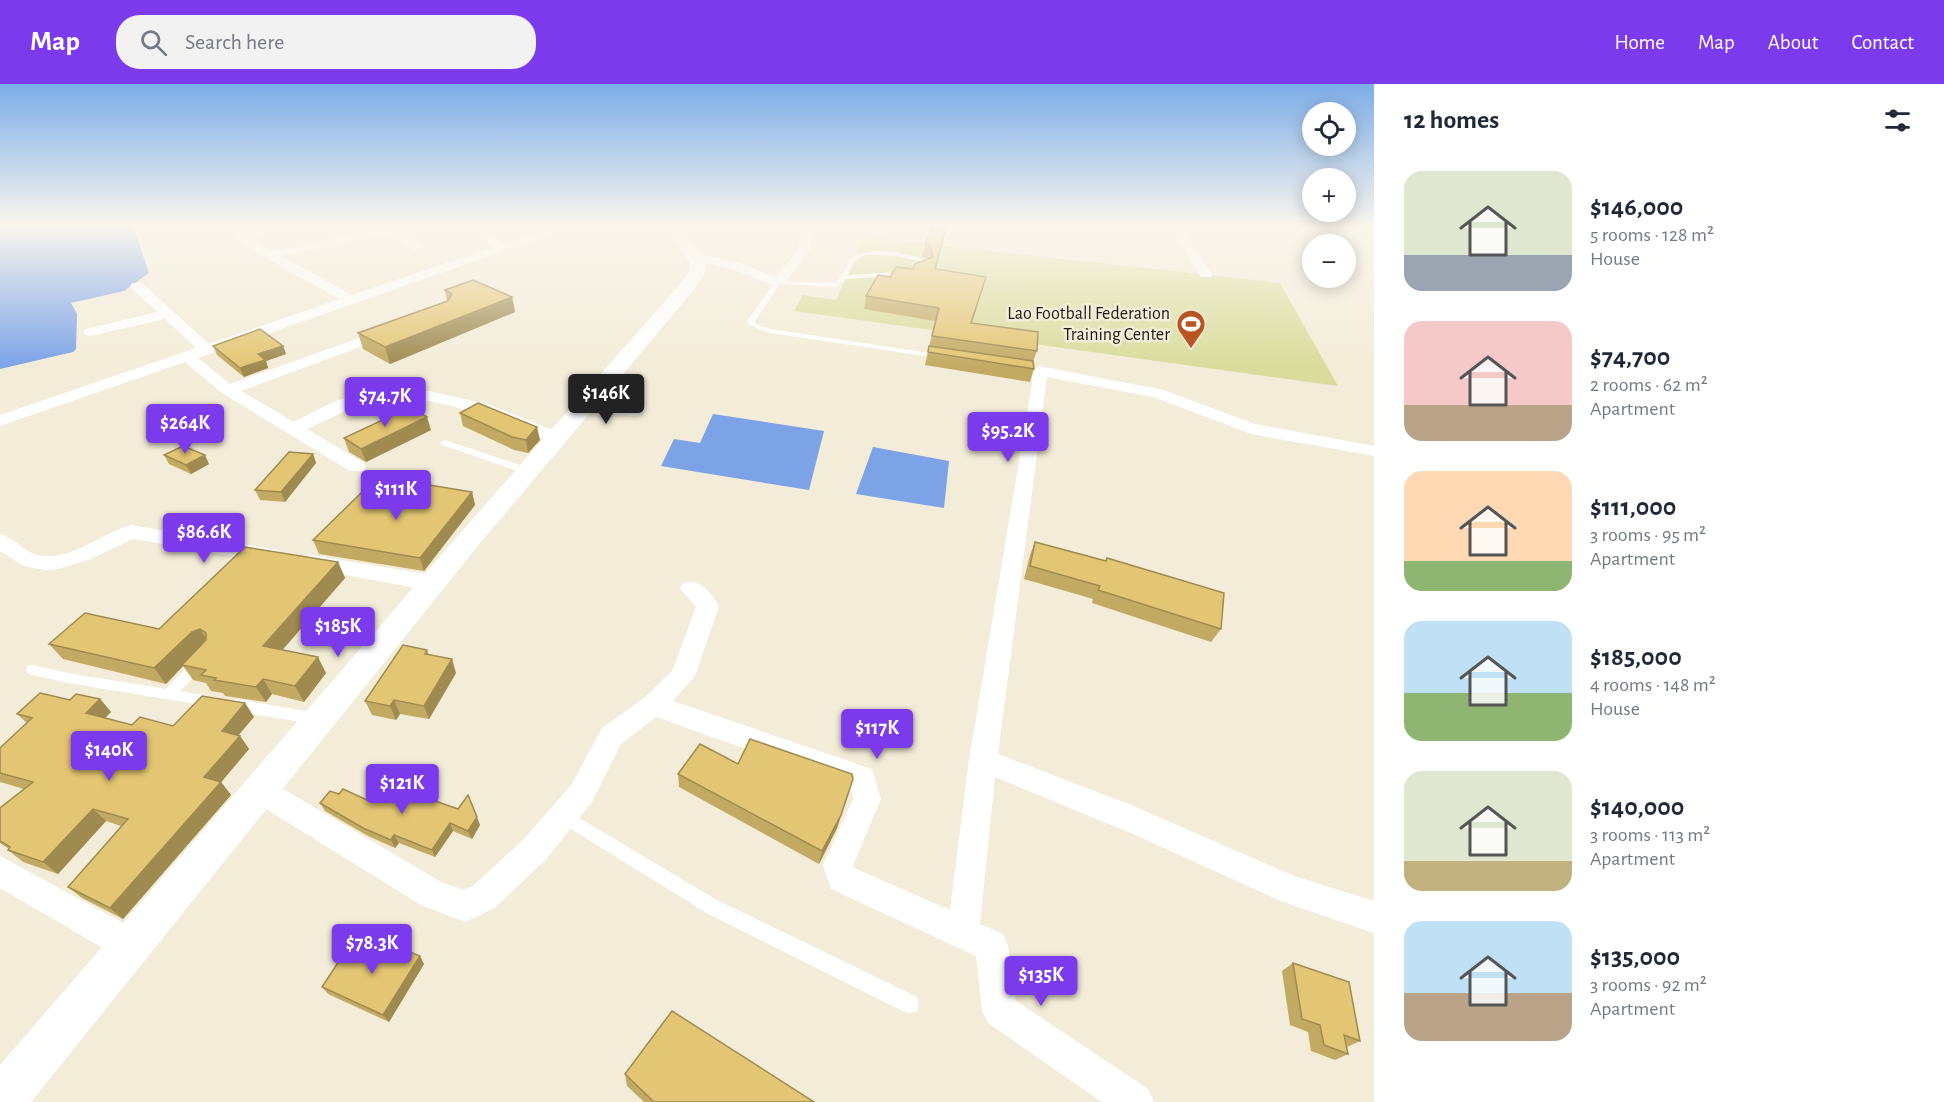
<!DOCTYPE html>
<html lang="en">
<head>
<meta charset="utf-8">
<style>
	:root { --surface:#fff; --page:#f2f2f3; --text:#1f2937; --muted:#747a83; --accent:#7c3aed }
	body { margin:0; font-family:"Alegreya Sans",sans-serif; background:var(--page); color:var(--text); height:100vh; display:flex; flex-direction:column; font-size:22px; white-space:nowrap }
	* { box-sizing:border-box; margin:0 }
	p { font-size:20px; color:var(--muted) }
	.icon { flex:none; width:33px; height:33px; fill:none; stroke:currentColor; stroke-width:2; stroke-linecap:round; stroke-linejoin:round }
	.map { position:relative; flex:1; overflow:hidden }
	.panel { display:flex; flex-direction:column; background:var(--surface); width:570px }
	.panel>* { flex:none }
	.fabs { position:absolute; left:1302px; top:18px; display:grid; gap:12px }
	.fabs a { display:grid; place-items:center; width:54px; height:54px; border-radius:50%; background:var(--surface); box-shadow:0 3px 15px #0003; font-size:30px }
	.price { position:absolute; translate:-50% -51px; padding:0 14px; border-radius:6px; background:var(--accent); color:#fff; font-size:20px; line-height:39px; filter:drop-shadow(0 2px 3px #0008) }
	.price::after { content:''; position:absolute; left:50%; top:36px; width:18px; height:14px; margin-left:-9px; background:inherit; clip-path:polygon(0 0,100% 0,50% 100%) }
	.price.on { background:#222; color:#fff }
	ul { padding:0; list-style:none }
	li { display:flex; align-items:center; gap:18px; height:150px; padding:0 30px }
	li span { display:grid; place-items:center; flex:none; width:168px; height:120px; border-radius:18px; color:#555 }
	li>.icon { margin-inline-start:auto }
	span .icon { width:72px; height:72px; fill:#fffc; stroke-width:1 }
	li b { font-size:26px }
	h2 { display:flex; justify-content:space-between; align-items:center; height:72px; padding:0 30px; font-size:26px }
	header { display:flex; align-items:center; gap:36px; box-sizing:border-box; height:84px; padding:0 30px; background:var(--accent); color:#fff }
	header strong { font-size:28px }
	nav { display:flex; gap:33px; margin-inline-start:auto; font-size:21px }
	.search { width:420px; height:54px; background:var(--page); display:flex; align-items:center; gap:15px; box-sizing:border-box; padding:0 21px; border-radius:24px; color:var(--muted); font-size:22px }
	main { display:flex; flex:1; min-height:0 }
	.map>svg:first-child { display:block }
	.green { fill:#d9dc9a }
	.water { fill:#7ba3e6 }
	.lines { fill:none; stroke-linecap:round; stroke-linejoin:round }
	.service { fill:#fff; fill-rule:evenodd }
	.minor { fill:#fff; fill-rule:evenodd }
	.tertiary { fill:#fff; fill-rule:evenodd }
	.wall { fill:#c3aa63 }
	.shaded-wall { fill:#9f8b50 }
	.building { fill:#e3c673; stroke:#9f8b50; stroke-width:1.5 }
	.labels { text-anchor:middle; dominant-baseline:central; stroke-width:5; stroke-linejoin:round; paint-order:stroke }
	.far-poi-label { font-size:18px; fill:#1f1c15; stroke:#f3ecd8; text-anchor:end }
</style>
</head>
<body>
<header>
<strong>Map</strong>
<div class="search"><svg class="icon" aria-label="search" viewBox="0 0 24 24"><circle cx="10" cy="10" r="6"/><path d="M15 15l6 6"/></svg>Search here</div>
<nav><a>Home</a><a>Map</a><a>About</a><a>Contact</a></nav>
</header>
<main>
<div class="map">
<svg width="1374" height="1018" viewBox="0 0 1374 1018">
	<rect width="100%" height="100%" fill="#f3ecd8"/>
	<path class="green" d="M864 153 1280 199 1338 302 794 227 803 211 836 216Z"/>
	<g class="water">
		<path d="M0 142H133L149 189 124 207 71 219 77 230 76 265 73 268 0 285Z"/>
		<path d="M713 330 824 347 809 406 661 382 674 355 700 359Z"/>
		<path d="M873 363 949 377 944 424 856 410Z"/>
	</g>
	<g class="lines">
		<g class="service">
			<path d="M874 167 896 168 925 175 929 183 922 188 910 191 846 195 836 203 780 200 755 237 756 240 771 245 943 271 947 273 946 275 770 249 749 241 747 237 776 197 835 199C853 182 840 170 874 167ZM865 171C884 170 902 173 920 177L922 182 899 188 848 191 854 178Z"/>
			<path d="M445 356 532 385 533 387 532 389H524L442 361 440 359Z"/>
			<path d="M199 574 204 575 206 579 204 583 180 607 219 614 221 618 219 622 214 623 68 599 33 591 28 590 26 586 28 582 33 581 68 589 166 605 194 575Z"/>
			<path d="M235 615 318 629 323 631 325 635 323 639 318 641 235 627 230 625 228 621 230 617Z"/>
			<path d="M564 725 717 816 917 913 919 920 917 927 910 929 903 927 705 828 558 737 556 732 558 727Z"/>
		</g>
		<g class="minor">
			<path d="M219 142H232L241 147 271 142H290L289 144 250 153 272 167 382 144 381 142H412L411 144 401 147 422 160V166H414L389 149 281 172 352 211 493 163 467 142H479L503 160 556 142H571L570 144 198 274 230 300 390 243 397 247 395 250 241 307 294 338 333 318 359 310 429 307 487 320 563 350 566 354 563 358H551L476 328 429 317 361 320 307 345 364 379 366 383 364 387H350L222 309 185 278 0 342V331L196 264 165 235 90 252 85 251 83 248 85 245 158 228 132 205 130 202 132 199H142L209 260 339 215 266 174Z"/>
			<path d="M667 142H696C690 147 673 147 667 142Z"/>
			<path d="M810 142H821L811 155V164L783 201H773L735 186 690 175 688 172 694 168 743 180 776 193 799 164V155Z"/>
			<path d="M943 142H954L949 153H941L939 151Z"/>
			<path d="M1170 142H1180L1212 190 1211 193H1201Z"/>
			<path d="M1039 282 1163 306 1255 340 1374 362V372L1251 350 1153 313 1047 293 998 670 1131 721 1294 792 1374 817V849L1283 818 1133 750 995 693 980 840 1003 850 1008 862 1016 917 1148 1005 1154 1018H1102L988 939 982 927 976 872 831 805 823 781 853 715 850 702 656 633 621 660 592 718 547 774 495 824 465 838 421 821 250 715 246 706 250 697 260 693 270 697 441 798 464 806 473 802 525 754 572 700 602 644 644 614 672 587 696 523 680 504 683 499C699 494 712 509 719 522L695 592 673 617 872 685 881 715 853 781 854 784 950 826 969 676 1032 300 1031 287Z"/>
			<path d="M586 316 632 322 638 323 640 327 638 331 632 332 580 325 578 321 580 317Z"/>
			<path d="M131 441 272 465 280 467 283 472 280 477 272 479 133 455 91 475 58 485 46 486 24 482 0 467V450C14 454 23 467 37 471 69 479 101 449 131 441Z"/>
			<path d="M310 471 433 491 441 494 444 499 441 504 433 507 302 483 299 478 302 473Z"/>
			<path d="M0 772 142 849 147 861 142 873 130 878 118 873 0 804Z"/>
		</g>
		<path class="tertiary" d="M666 142H680L706 179V187L693 207 481 458 31 1018H0V981L463 446 681 199 690 187V179Z"/>
	</g>
	<g class="wall">
		<path d="M933 142 935 185 982 205 972 239 1037 267 1033 277 1034 285 1030 298 925 281 935 237 864 225 866 212 890 193 913 185 927 175 922 172 925 160Z"/>
		<path d="M445 206 512 213 515 228 390 280 363 265 358 249 447 217Z"/>
		<path d="M213 262H283L286 270 266 277 268 284 244 293 217 271Z"/>
		<path d="M460 329 540 356 528 369 514 366 463 342Z"/>
		<path d="M431 346 366 378 349 368 344 354Z"/>
		<path d="M313 370 316 379 285 418 260 416 255 406Z"/>
		<path d="M164 371 209 380 191 390 169 380Z"/>
		<path d="M472 408 475 421 424 487 319 470 313 456 402 416Z"/>
		<path d="M1035 458 1105 477 1107 474 1221 545 1211 558 1092 519 1093 515 1024 495 1030 471Z"/>
		<path d="M338 478 345 494 282 566 326 589 304 618 272 610 266 618 225 612 223 609 211 607 206 599 193 596 183 582 166 600 63 575 49 560 159 545Z"/>
		<path d="M427 566 429 571 456 589 429 635 400 630 396 636 372 631 365 617Z"/>
		<path d="M100 615 111 628 105 634 132 641 173 642 245 619 254 633 238 651 240 652 249 665 221 698 231 711 123 835 82 814 68 803 121 742 106 737 58 790 23 778 8 766 9 765 0 759V724L24 705 0 698V664L27 639 17 630Z"/>
		<path d="M738 680 853 695 837 744 819 780 679 703 678 690Z"/>
		<path d="M339 710 367 716 383 715 458 725 480 741 472 755 453 747 435 773 399 759 395 764 368 752 325 727 320 719Z"/>
		<path d="M368 871 424 880 389 938 328 910 322 903Z"/>
		<path d="M1293 879 1360 957 1347 963 1348 970 1335 976 1311 967 1308 948 1290 941 1282 887Z"/>
		<path d="M625 990 814 1018H644L627 1002Z"/>
	</g>
	<g class="shaded-wall">
		<path d="M512 213 515 228 390 280 385 263Z"/>
		<path d="M283 262 286 270 266 277 268 284 244 293 240 284 258 270Z"/>
		<path d="M427 333 431 346 366 378 361 365Z"/>
		<path d="M537 343 540 356 528 369 526 356Z"/>
		<path d="M313 370 316 379 285 418 281 408Z"/>
		<path d="M205 371 209 380 191 390 186 381Z"/>
		<path d="M472 408 475 421 424 487 420 474Z"/>
		<path d="M338 478 345 494 272 578 263 562Z"/>
		<path d="M200 545 210 561 182 581 183 582 166 600 154 584 192 548Z"/>
		<path d="M318 573 326 589 304 618 295 602Z"/>
		<path d="M452 575 456 589 429 635 424 622Z"/>
		<path d="M263 595 272 610 266 618 256 603Z"/>
		<path d="M100 615 111 628 97 642 86 629Z"/>
		<path d="M394 616 400 630 396 636 390 622Z"/>
		<path d="M245 619 254 633 231 660 222 647Z"/>
		<path d="M240 652 249 665 218 702 221 698 231 711 123 835 110 824 204 693Z"/>
		<path d="M853 695 837 744 819 780 822 767Z"/>
		<path d="M93 725 106 737 58 790 43 778Z"/>
		<path d="M477 733 480 741 472 755 468 747Z"/>
		<path d="M450 739 453 747 435 773 432 766Z"/>
		<path d="M394 751 399 759 395 764 391 756Z"/>
		<path d="M420 872 424 880 389 938 383 931Z"/>
	</g>
	<g class="building">
		<path d="M933 142 946 144 935 185 986 193 971 239 1038 248 1037 267 932 252 939 224 866 212 878 191 890 193 896 183 913 185 915 180 933 173 930 162 925 160Z"/>
		<path d="M473 196 512 213 385 263 358 249 448 217 452 210 445 206Z"/>
		<path d="M260 245 283 262 258 270 265 276 240 284 213 262Z"/>
		<path d="M929 262 1033 277 1034 285 928 268Z"/>
		<path d="M478 319 537 343 526 356 512 353 460 329Z"/>
		<path d="M410 323 427 333 361 365 344 354Z"/>
		<path d="M183 362 205 371 186 381 164 371Z"/>
		<path d="M289 368 313 370 281 408 255 406Z"/>
		<path d="M417 399 472 408 420 474 313 456 361 409 402 416Z"/>
		<path d="M1035 458 1106 477 1107 474 1224 509 1221 545 1098 506 1100 502 1030 482Z"/>
		<path d="M245 463 338 478 263 562 318 573 295 602 263 595 256 603 214 596 216 594 201 591 206 586 182 581 206 556V549L200 545 192 548 154 584 49 560 85 529 159 545Z"/>
		<path d="M403 561 427 566 425 570 452 575 424 622 394 616 390 622 365 617Z"/>
		<path d="M40 609 70 616 76 610 100 615 86 629 132 641 140 633 173 642 202 612 245 619 222 647 240 652 204 693 221 698 110 824 68 803 128 735 93 725 43 778 8 766 10 763 0 757V724L33 698 0 689V664L32 634 17 630Z"/>
		<path d="M750 655 852 690 853 695 841 731 822 767 678 690 700 660 738 680Z"/>
		<path d="M393 702 458 725 468 711 477 733 468 747 450 739 432 766 394 751 391 756 363 744 320 719 330 707 339 710 343 705 367 716 371 711 383 715Z"/>
		<path d="M378 855 420 872 383 931 322 903 349 862 368 871Z"/>
		<path d="M1293 879 1349 898 1360 957 1344 951 1348 970 1324 961 1320 941 1302 935Z"/>
		<path d="M672 927 814 1018H654L625 990Z"/>
	</g>
	<linearGradient id="sky" x2="0" y2="1"><stop stop-color="#7cade7"/><stop offset="0.5" stop-color="#faf6ed"/><stop offset="1" stop-color="#faf6ed" stop-opacity="0"/></linearGradient>
	<rect width="1374" height="284" fill="url(#sky)"/>
	<defs>
		<g id="stadium-pin" transform="scale(1.5)"><path d="M0 17L-7.5 6A9.5 9.5 0 1 1 7.5 6Z" fill="#b85322" stroke="#f3ecd8"/><path d="M0-5a6.5 5 0 1 0 0 10a6.5 5 0 1 0 0-10ZM-3.5-1.8h7v3.6h-7Z" fill="#fff"/></g>
	</defs>
	<g fill-rule="evenodd">
		<use href="#stadium-pin" x="1191" y="240"/>
	</g>
	<g class="labels">
		<g class="far-poi-label">
			<text x="1170" y="230">Lao Football Federation<tspan x="1170" dy="21">Training Center</tspan></text>
		</g>
	</g>
</svg>
<div class="fabs">
<a><svg class="icon" aria-label="locate" viewBox="0 0 24 24"><circle cx="12" cy="12" r="6"/><path d="M12 2v4M12 18v4M2 12h4M18 12h4"/></svg></a>
<a>+</a>
<a>−</a>
</div>
<b class="price on" style="left:606px;top:341px">$146K</b>
<b class="price" style="left:385px;top:344px">$74.7K</b>
<b class="price" style="left:185px;top:371px">$264K</b>
<b class="price" style="left:1008px;top:379px">$95.2K</b>
<b class="price" style="left:396px;top:437px">$111K</b>
<b class="price" style="left:204px;top:480px">$86.6K</b>
<b class="price" style="left:338px;top:574px">$185K</b>
<b class="price" style="left:877px;top:676px">$117K</b>
<b class="price" style="left:109px;top:698px">$140K</b>
<b class="price" style="left:402px;top:731px">$121K</b>
<b class="price" style="left:372px;top:891px">$78.3K</b>
<b class="price" style="left:1041px;top:923px">$135K</b>
</div>
<section class="panel">
<h2>12 homes<svg class="icon" aria-label="filters" viewBox="0 0 24 24"><path d="M4 7h16M4 17h16"/><circle cx="9" cy="7" r="2"/><circle cx="15" cy="17" r="2"/></svg></h2>
<ul>
<li><span style="background:linear-gradient(#dfe7d0 70%,#9aa5b1 0)"><svg class="icon" aria-label="home" viewBox="0 0 24 24"><path d="M3 11l9-7 9 7M6 9v11h12V9"/></svg></span><div><b>$146,000</b><p>5 rooms · 128 m²</p><p>House</p></div></li>
<li><span style="background:linear-gradient(#f6c9c9 70%,#b9a48a 0)"><svg class="icon" aria-label="home" viewBox="0 0 24 24"><path d="M3 11l9-7 9 7M6 9v11h12V9"/></svg></span><div><b>$74,700</b><p>2 rooms · 62 m²</p><p>Apartment</p></div></li>
<li><span style="background:linear-gradient(#ffd9b3 75%,#8fb573 0)"><svg class="icon" aria-label="home" viewBox="0 0 24 24"><path d="M3 11l9-7 9 7M6 9v11h12V9"/></svg></span><div><b>$111,000</b><p>3 rooms · 95 m²</p><p>Apartment</p></div></li>
<li><span style="background:linear-gradient(#bfe0f5 60%,#8fb573 0)"><svg class="icon" aria-label="home" viewBox="0 0 24 24"><path d="M3 11l9-7 9 7M6 9v11h12V9"/></svg></span><div><b>$185,000</b><p>4 rooms · 148 m²</p><p>House</p></div></li>
<li><span style="background:linear-gradient(#dfe7d0 75%,#c2b280 0)"><svg class="icon" aria-label="home" viewBox="0 0 24 24"><path d="M3 11l9-7 9 7M6 9v11h12V9"/></svg></span><div><b>$140,000</b><p>3 rooms · 113 m²</p><p>Apartment</p></div></li>
<li><span style="background:linear-gradient(#bfe0f5 60%,#b9a48a 0)"><svg class="icon" aria-label="home" viewBox="0 0 24 24"><path d="M3 11l9-7 9 7M6 9v11h12V9"/></svg></span><div><b>$135,000</b><p>3 rooms · 92 m²</p><p>Apartment</p></div></li>
</ul>
</section>
</main>
</body>
</html>
